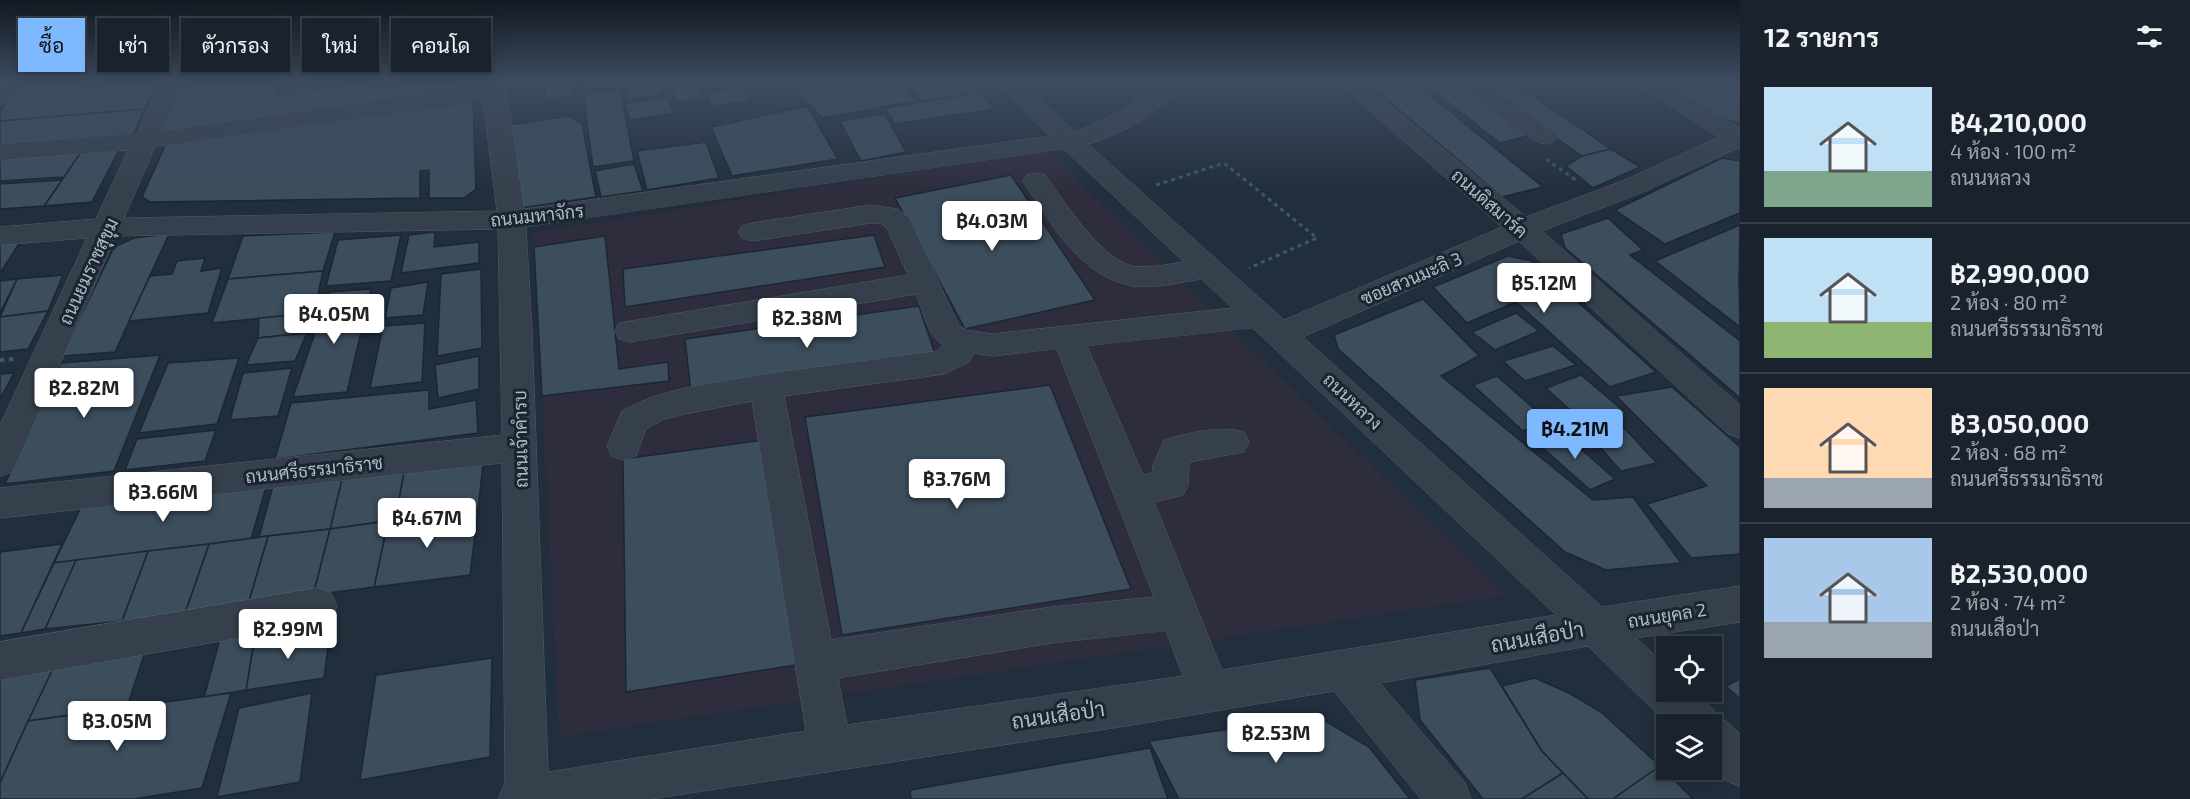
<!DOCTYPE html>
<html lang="th">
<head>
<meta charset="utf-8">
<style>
	:root { --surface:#19222d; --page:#222a35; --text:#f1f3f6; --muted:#9fa4aa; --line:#373f49; --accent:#7eb8ff }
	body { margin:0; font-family:"Exo 2",Sarabun,sans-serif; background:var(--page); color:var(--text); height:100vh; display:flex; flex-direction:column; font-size:22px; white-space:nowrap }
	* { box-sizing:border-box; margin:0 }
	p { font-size:20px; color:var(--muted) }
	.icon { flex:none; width:33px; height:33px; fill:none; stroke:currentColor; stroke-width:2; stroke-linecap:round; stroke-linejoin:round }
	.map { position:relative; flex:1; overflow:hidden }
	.panel { display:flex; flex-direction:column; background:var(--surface); width:450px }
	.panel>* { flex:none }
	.banner { position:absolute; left:18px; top:18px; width:570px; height:54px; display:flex; gap:12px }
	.buttons { position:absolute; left:1656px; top:636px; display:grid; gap:12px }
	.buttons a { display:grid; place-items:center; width:66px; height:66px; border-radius:0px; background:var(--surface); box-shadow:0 3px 15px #0003,0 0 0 2px var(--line); font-size:30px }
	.price { position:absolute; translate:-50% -51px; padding:0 14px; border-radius:6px; background:#fff; color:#222; font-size:20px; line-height:39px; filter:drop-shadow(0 2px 3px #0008) }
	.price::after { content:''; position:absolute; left:50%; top:36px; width:18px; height:14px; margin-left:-9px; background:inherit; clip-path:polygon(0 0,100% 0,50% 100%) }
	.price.selected { background:var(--accent); color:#111 }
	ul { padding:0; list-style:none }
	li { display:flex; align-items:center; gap:18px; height:150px; padding:0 24px }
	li+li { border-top:2px solid var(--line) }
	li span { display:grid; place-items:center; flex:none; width:168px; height:120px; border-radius:0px; color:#555 }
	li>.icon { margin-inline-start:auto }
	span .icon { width:72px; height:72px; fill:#fffc; stroke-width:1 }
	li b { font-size:26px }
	h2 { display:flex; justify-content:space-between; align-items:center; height:72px; padding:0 24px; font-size:26px }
	.pill { padding:0 21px; border-radius:0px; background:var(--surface); box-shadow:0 3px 15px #0003,0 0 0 2px var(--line); font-size:21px; line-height:54px }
	.pill.selected { background:var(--accent); color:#111 }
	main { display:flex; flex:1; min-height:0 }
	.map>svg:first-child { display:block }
	.medical { fill:#2e2d3d }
	.building { fill:#3c4d5c; stroke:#1c2733; stroke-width:1.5 }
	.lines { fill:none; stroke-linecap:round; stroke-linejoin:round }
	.minor-casing { stroke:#535e6a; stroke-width:1 }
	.path-far1 { stroke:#40595a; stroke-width:3; stroke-dasharray:4 4; stroke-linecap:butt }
	.path { stroke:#40595a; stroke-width:4; stroke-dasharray:4.5 4.5; stroke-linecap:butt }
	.minor { fill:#35404c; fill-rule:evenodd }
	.labels { text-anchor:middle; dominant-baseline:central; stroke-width:6; stroke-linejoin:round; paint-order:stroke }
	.street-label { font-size:18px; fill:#b0bbc8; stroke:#1a2531 }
	.near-street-label { font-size:21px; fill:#b0bbc8; stroke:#1a2531 }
</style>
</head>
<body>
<main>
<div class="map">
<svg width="1740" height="799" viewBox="0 0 1740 799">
	<rect width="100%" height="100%" fill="#212e3c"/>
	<path class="medical" d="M1048 151 1506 596 559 737 534 232Z"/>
	<g class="building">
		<path d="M23 80H159L144 109 0 121V112Z"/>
		<path d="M183 80H279L277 95 379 80H473V86L159 134Z"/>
		<path d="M571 80 574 95 546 100 544 85Z"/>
		<path d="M582 80H623V84L584 90Z"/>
		<path d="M653 80H660L663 94 628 100 627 84Z"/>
		<path d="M663 80H722L666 87Z"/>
		<path d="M799 80H900L916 101 822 118 790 82Z"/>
		<path d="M906 80H969L982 92 922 102Z"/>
		<path d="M1364 80H1411L1543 187 1502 197Z"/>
		<path d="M1420 80H1453L1528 136 1500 143Z"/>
		<path d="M1473 80H1509L1611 149 1582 156Z"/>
		<path d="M1655 80H1707L1720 87 1740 80V123L1723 119Z"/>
		<path d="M697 84 702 98 677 102 671 89Z"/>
		<path d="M742 87 749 101 712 106 707 92Z"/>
		<path d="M620 89 634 161 593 167 583 93Z"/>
		<path d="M982 92 994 109 895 124 885 108Z"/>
		<path d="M668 97 674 113 630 120 625 103Z"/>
		<path d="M473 101 476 189 464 198H429V170L420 171V198L150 202 142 197 166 144Z"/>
		<path d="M807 106 838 159 732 176 711 127Z"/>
		<path d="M144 109 134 134 0 145V121Z"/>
		<path d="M885 114 906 152 861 161 840 121Z"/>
		<path d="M569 116 582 124 596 197 521 208 509 125Z"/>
		<path d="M706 142 719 178 647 190 637 151Z"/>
		<path d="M1611 149 1640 167 1593 188 1566 166 1582 156Z"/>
		<path d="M119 150 92 202 44 206 81 152Z"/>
		<path d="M81 152 64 177 0 181V158Z"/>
		<path d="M1722 158 1740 161V213L1665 244 1615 210Z"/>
		<path d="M634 164 643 191 601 197 595 171Z"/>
		<path d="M1011 175 1095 300 965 329 895 198Z"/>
		<path d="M62 180 44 206 0 209V184Z"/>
		<path d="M1608 218 1643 250 1630 255 1740 341V398L1565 248 1561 234Z"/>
		<path d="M1740 225 1739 280 1740 327 1655 261Z"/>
		<path d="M335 232 323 271 228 279 243 236Z"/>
		<path d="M435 232 434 247 479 242V263L401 273 409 235Z"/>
		<path d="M169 234 115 352 62 356 114 247 134 238Z"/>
		<path d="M401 235 391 281 326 286 338 240Z"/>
		<path d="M874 235 885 267 625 307 623 269Z"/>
		<path d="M605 236 619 369 668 362 669 381 542 396 534 247Z"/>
		<path d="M20 242 0 273V244Z"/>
		<path d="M1508 256 1532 261 1656 372 1610 387 1516 302 1467 323 1433 287Z"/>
		<path d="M205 258 201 271 222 268 208 313 129 321 150 276 172 274 177 261Z"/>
		<path d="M481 269 482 348 437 356 441 274Z"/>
		<path d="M323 271 314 313 212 323 228 279Z"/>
		<path d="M63 275 48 311 0 317 17 279Z"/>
		<path d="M17 279 0 313V281Z"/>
		<path d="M428 282 423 315 385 318 391 288Z"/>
		<path d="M371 289 347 392 293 397 329 292Z"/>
		<path d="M1423 299 1479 356 1441 376 1593 500 1633 497 1681 563 1606 570 1565 552 1338 349 1334 335Z"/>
		<path d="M919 306 936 357 691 393 685 339Z"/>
		<path d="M48 311 28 349 0 352V317Z"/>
		<path d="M314 313 307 333 258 338 259 318Z"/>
		<path d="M1516 313 1539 331 1495 350 1472 332Z"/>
		<path d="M425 323 422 382 370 388 383 326Z"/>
		<path d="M307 333 295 361 246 365 258 338Z"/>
		<path d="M1553 346 1576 365 1525 381 1503 361Z"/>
		<path d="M160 355 114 471 5 484 61 363Z"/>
		<path d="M479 356V389L438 398 435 365Z"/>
		<path d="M239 358 217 424 139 433 168 363Z"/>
		<path d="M292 368 278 416 230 420 243 373Z"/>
		<path d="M14 373 0 399V374Z"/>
		<path d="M1581 375 1626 413 1589 427 1546 388Z"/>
		<path d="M1497 376 1548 421 1523 431 1473 385Z"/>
		<path d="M1050 385 1131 589 842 635 805 417Z"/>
		<path d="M1672 387 1740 447V554L1691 558 1647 504 1707 486 1616 396Z"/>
		<path d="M429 390V409L476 400 478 433 275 459 291 403Z"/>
		<path d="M1624 428 1657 463 1621 471 1589 435Z"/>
		<path d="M216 430 205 461 125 470 137 439Z"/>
		<path d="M1559 430 1615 479 1590 490 1534 440Z"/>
		<path d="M771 439 802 664 626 692 623 459Z"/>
		<path d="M483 464 478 510 395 520 404 472Z"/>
		<path d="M404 472 395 520 330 529 342 479Z"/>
		<path d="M342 479 330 529 259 537 273 486Z"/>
		<path d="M267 484 251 539 54 563 82 505Z"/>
		<path d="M478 510 470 575 374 587 388 521Z"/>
		<path d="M388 521 374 587 313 595 330 529Z"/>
		<path d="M330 529 313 595 248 604 268 536Z"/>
		<path d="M268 536 248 604 185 613 209 544Z"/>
		<path d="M62 544 21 633 0 636V552Z"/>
		<path d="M209 544 185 613 122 621 148 551Z"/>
		<path d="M148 551 122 621 45 629 76 560Z"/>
		<path d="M76 560 45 629 21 633 54 563Z"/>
		<path d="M330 631 324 678 246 690 254 642Z"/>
		<path d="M255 634 246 690 204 697 220 639Z"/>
		<path d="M149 640 127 707 28 721 56 662Z"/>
		<path d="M492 658 490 757 360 780 376 675Z"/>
		<path d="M56 662 28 721 0 783V669Z"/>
		<path d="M1490 668 1542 751 1563 773 1522 799H1483L1420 720 1415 680Z"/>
		<path d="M1535 678 1569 693 1601 712 1660 766 1613 799H1588L1542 751 1502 686Z"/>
		<path d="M1740 679V699L1726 686Z"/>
		<path d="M231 693 202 788 134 799H0V783L28 721Z"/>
		<path d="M312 693 300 782 217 797 239 708Z"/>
		<path d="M1317 716 1369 747 1410 799H1179L1149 741Z"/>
		<path d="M1150 748 1168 799H911L910 790Z"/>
		<path d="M1660 766 1693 799H1613Z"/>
		<path d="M1563 773 1588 799H1522Z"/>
	</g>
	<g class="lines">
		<g class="minor-casing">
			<g id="minor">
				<path d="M1 80H25L9 103 0 105Z"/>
				<path d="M161 80H185L162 131 482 85 481 80H505L524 209 1050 136 994 80H1020L1075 132 1118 113 1160 80H1185C1164 112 1124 133 1088 144L1284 320 1502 227 1334 80H1360L1526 217 1625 180 1719 137 1637 85 1633 80H1661L1740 128V147L1643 192 1542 231 1740 405V438L1728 434 1519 241 1303 337 1602 607 1740 586V622L1636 638 1666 666V692H1694L1713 709 1717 717 1727 722 1740 734V787L1725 780 1712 767V724H1668L1588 646 1380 683 1465 783 1471 799H1421L1334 691 1126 726 651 799H498L505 783 502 463 0 518V488L502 435 498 229 116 236 17 462 12 472 0 476V425L87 238 0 245V227L96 219 128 150 0 160V144L136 134ZM483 99 497 211 124 218 155 147ZM1064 149 1184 262C1168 264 1148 269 1132 266 1101 259 1063 200 1045 175L1036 173 1027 175 1023 181C1050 222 1080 277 1133 286 1155 289 1180 282 1202 279L1232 308 992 334 967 330 959 326 909 217 897 209 871 205 752 223 742 226 738 232 742 238 752 241 871 223H880L887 228 908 275 619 323 615 331 619 339 630 342 916 294C923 311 927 336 944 345L937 351 766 374 685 388 652 397 622 411 607 446 612 456 624 460 636 456 646 429 662 420 685 414 752 401 806 731 548 772 532 331 526 227ZM1253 328 1556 615 1222 670 1154 502 1183 495 1188 485 1189 462 1244 452 1249 442 1244 432C1221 425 1187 433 1164 440L1153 466 1152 473 1143 475 1087 346ZM1057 349 1154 597 1052 607 831 640 784 396 944 374 969 362 974 353 992 356ZM1166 631 1183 676 847 725 838 678 1052 643Z"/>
				<path d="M283 80H340L336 85 294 92 286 90 282 85Z"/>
				<path d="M1452 80H1480L1554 131 1558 136 1554 141 1545 144 1536 141 1456 85Z"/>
				<path d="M317 588 331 593 337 606 331 619 317 624 0 680V642Z"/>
			</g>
		</g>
		<g class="path-far1">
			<path d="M1546 159 1577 181"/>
			<path d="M1156 185 1224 163 1317 238 1249 268"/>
		</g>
		<path class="path" d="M0 360 15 359"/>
		<use href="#minor" class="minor"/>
	</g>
	<linearGradient id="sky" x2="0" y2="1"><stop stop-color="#121921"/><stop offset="0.42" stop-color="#3d4c61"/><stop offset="1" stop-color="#3d4c61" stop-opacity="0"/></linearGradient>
	<rect width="1740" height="192" fill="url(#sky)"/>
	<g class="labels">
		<g class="street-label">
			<text transform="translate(1490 203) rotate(41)">ถนนดิสมาร์ค</text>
			<text transform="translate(537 215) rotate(-6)">ถนนมหาจักร</text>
			<text transform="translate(88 271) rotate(-65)">ถนนยมราชสุขุม</text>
			<text transform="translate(1411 278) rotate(-23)">ซอยสวนมะลิ 3</text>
			<text transform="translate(1353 401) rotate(43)">ถนนหลวง</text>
			<text transform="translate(520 439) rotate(-91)">ถนนเจ้าคำรบ</text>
			<text transform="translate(314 469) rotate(-6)">ถนนศรีธรรมาธิราช</text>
			<text transform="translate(1667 615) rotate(-9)">ถนนยุคล 2</text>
		</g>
		<g class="near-street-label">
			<text transform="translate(1537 636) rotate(-10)">ถนนเสือป่า</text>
			<text transform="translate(1058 714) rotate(-8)">ถนนเสือป่า</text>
		</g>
	</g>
</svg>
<div class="buttons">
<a><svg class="icon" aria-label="locate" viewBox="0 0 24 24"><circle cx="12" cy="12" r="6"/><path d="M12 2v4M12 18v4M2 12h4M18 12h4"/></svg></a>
<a><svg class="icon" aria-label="layers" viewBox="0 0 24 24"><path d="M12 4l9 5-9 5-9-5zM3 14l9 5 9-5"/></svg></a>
</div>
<b class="price" style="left:992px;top:252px">฿4.03M</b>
<b class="price" style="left:1544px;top:314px">฿5.12M</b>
<b class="price" style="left:334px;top:345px">฿4.05M</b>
<b class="price" style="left:807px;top:349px">฿2.38M</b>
<b class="price" style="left:84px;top:419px">฿2.82M</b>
<b class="price selected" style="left:1575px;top:460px">฿4.21M</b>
<b class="price" style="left:957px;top:510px">฿3.76M</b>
<b class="price" style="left:163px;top:523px">฿3.66M</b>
<b class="price" style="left:427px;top:549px">฿4.67M</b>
<b class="price" style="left:288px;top:660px">฿2.99M</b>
<b class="price" style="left:117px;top:752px">฿3.05M</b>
<b class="price" style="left:1276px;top:764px">฿2.53M</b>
<div class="banner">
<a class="pill selected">ซื้อ</a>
<a class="pill">เช่า</a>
<a class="pill">ตัวกรอง</a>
<a class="pill">ใหม่</a>
<a class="pill">คอนโด</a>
</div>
</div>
<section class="panel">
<h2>12 รายการ<svg class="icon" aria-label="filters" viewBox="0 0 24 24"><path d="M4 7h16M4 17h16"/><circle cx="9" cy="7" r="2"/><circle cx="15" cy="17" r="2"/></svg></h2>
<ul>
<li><span style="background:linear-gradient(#bfe0f5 70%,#7fa58c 0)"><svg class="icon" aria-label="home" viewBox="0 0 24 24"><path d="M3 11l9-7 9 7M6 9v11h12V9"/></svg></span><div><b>฿4,210,000</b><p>4 ห้อง · 100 m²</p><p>ถนนหลวง</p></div></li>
<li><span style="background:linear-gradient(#bfe0f5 70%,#8fb573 0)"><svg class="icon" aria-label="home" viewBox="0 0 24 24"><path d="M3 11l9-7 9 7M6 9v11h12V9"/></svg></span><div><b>฿2,990,000</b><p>2 ห้อง · 80 m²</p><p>ถนนศรีธรรมาธิราช</p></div></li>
<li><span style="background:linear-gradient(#ffd9b3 75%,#9aa5b1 0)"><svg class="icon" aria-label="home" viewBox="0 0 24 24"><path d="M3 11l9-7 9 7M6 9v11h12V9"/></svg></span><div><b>฿3,050,000</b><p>2 ห้อง · 68 m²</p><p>ถนนศรีธรรมาธิราช</p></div></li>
<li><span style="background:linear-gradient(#a9c7e8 70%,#9aa5b1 0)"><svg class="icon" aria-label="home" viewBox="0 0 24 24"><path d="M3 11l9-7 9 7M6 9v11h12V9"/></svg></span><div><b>฿2,530,000</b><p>2 ห้อง · 74 m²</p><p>ถนนเสือป่า</p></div></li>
</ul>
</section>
</main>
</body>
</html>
